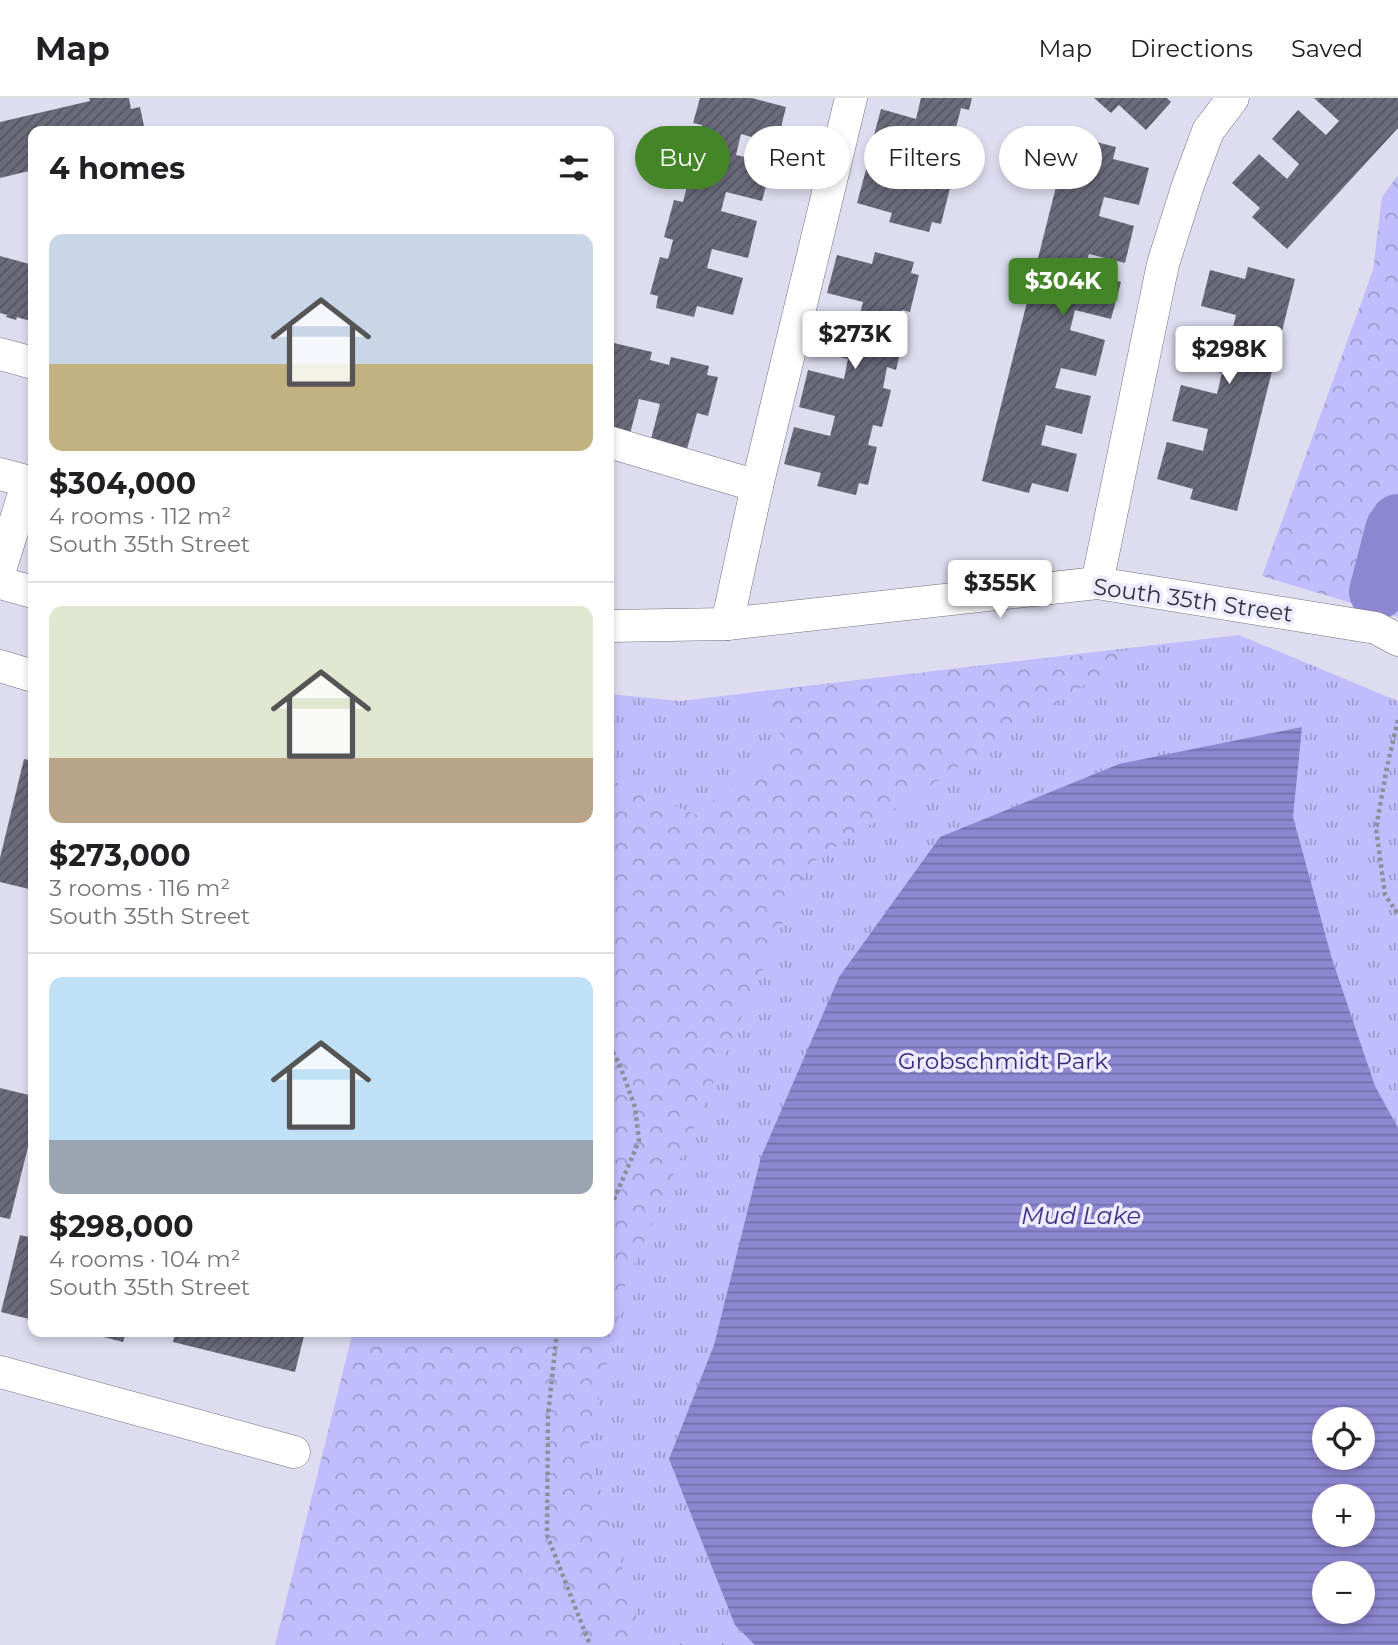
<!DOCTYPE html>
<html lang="en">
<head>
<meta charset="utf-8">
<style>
	:root { --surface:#fff; --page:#f2f2f2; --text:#202124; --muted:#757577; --line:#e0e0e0; --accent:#448527 }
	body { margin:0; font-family:Montserrat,sans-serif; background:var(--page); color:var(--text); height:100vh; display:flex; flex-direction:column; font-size:26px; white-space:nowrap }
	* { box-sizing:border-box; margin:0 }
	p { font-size:23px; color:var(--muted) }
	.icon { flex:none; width:38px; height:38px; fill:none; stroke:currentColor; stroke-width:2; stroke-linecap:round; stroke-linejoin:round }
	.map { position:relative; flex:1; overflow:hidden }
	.drawer { position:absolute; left:28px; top:28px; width:586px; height:1211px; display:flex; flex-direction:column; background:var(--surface); border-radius:14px; box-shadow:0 4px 10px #0003 }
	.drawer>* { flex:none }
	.top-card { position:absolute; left:635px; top:28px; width:656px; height:63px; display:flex; gap:14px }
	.tools { position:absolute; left:1312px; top:1309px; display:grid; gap:14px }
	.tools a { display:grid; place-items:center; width:63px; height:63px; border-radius:50%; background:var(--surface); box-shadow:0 4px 10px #0003; font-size:35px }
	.price { position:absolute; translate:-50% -60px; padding:0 16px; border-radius:7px; background:#fff; color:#222; font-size:23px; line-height:46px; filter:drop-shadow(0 2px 4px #0008) }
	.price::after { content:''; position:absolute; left:50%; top:42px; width:21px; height:16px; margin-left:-10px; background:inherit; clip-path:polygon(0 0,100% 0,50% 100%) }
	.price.on { background:var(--accent); color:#fff }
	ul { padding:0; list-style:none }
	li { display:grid; align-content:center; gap:14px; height:371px; padding:0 21px }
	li+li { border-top:2px solid var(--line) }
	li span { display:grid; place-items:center; height:217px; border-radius:14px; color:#555 }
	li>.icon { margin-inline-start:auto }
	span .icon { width:126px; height:126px; fill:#fffc; stroke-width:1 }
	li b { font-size:30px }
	h2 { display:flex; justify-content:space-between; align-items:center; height:84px; padding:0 21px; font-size:30px }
	.pill { padding:0 24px; border-radius:32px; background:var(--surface); box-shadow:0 4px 10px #0003; font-size:24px; line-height:63px }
	.pill.on { background:var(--accent); color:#fff }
	header { display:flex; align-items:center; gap:42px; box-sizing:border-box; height:98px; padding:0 35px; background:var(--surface); border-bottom:2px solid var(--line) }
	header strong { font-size:33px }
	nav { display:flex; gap:38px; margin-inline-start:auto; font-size:24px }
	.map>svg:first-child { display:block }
	.grass { fill:url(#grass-tufts); fill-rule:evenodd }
	.forest { fill:url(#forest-crowns) }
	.water { fill:url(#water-rules); fill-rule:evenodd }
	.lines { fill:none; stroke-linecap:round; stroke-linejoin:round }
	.river { stroke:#8d86d0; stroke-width:56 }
	.building { fill:url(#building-hatch) }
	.minor-casing { stroke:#717081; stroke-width:33 }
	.path { stroke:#8e8e9b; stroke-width:4.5; stroke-dasharray:3.5 3.5; stroke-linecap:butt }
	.minor { stroke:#fff; stroke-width:32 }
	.labels { text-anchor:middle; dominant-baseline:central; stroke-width:7; stroke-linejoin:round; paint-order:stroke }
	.street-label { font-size:23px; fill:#323239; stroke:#ebeafe }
	.park-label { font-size:23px; fill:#3a267d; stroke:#ebeafe }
	.water-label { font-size:24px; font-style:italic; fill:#423087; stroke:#ebeafe }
</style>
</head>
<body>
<header>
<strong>Map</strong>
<nav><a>Map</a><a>Directions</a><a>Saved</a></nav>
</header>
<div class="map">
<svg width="1398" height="1547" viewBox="0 0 1398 1547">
	<defs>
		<pattern id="grass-tufts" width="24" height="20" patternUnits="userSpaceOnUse" patternTransform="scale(1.75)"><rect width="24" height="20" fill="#c1bdfc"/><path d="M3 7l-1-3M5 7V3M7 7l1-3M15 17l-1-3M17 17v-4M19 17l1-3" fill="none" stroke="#9d9acd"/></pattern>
		<pattern id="forest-crowns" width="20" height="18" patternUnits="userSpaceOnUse" patternTransform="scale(1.75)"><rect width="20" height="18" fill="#c1bdfc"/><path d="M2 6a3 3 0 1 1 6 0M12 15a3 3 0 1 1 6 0" fill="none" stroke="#9d9acd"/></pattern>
		<pattern id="water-rules" width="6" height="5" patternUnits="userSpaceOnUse" patternTransform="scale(1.75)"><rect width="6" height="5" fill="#8d86d0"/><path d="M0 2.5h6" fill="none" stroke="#746eaa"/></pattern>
		<pattern id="building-hatch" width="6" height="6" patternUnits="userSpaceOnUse" patternTransform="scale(1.75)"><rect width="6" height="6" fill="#6c6b7c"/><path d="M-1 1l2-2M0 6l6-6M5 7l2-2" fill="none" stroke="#555461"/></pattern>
	</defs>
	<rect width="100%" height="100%" fill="#deddf0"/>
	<path class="grass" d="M1239 537 1398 603V1547H275L353 1234H609V596L680 603ZM1325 1321H1363V1360H1325ZM1325 1398H1363V1437H1325ZM1325 1475H1363V1514H1325Z"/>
	<g class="forest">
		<path d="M1398 77V519L1262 478 1373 172 1382 99Z"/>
		<path d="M1140 551 808 767 624 1190 588 1348 644 1547H275L353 1234H609V682L697 717 785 641 746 595Z"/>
	</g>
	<path class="water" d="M1302 629 1293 719 1332 861 1375 988 1398 1030V1547H755L735 1527 669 1361 714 1247 761 1059 839 879 940 739 1119 666ZM1325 1321H1363V1360H1325ZM1325 1398H1363V1437H1325ZM1325 1475H1363V1514H1325Z"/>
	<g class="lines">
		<path class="river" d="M1377 494 1393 432 1398 424"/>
	</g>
	<g class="building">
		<path d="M89 0H129L131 11 140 9 145 33H33V72L0 80V24L90 3Z"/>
		<path d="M700 0H752L786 9 777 46 741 36 736 57 772 65 762 103 726 94 721 113 757 123 748 160 712 151 707 170 743 180 733 217 697 208 694 219 656 210 658 198 650 196 660 159 668 161 673 142 664 139 674 102 683 104 688 84 679 82 688 45 697 48 702 27 693 25Z"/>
		<path d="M921 0H972L969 12 961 10 956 30 965 32 955 69 946 67 941 87 950 90 941 126 932 124 929 134 889 124 892 115 857 105 867 68 901 77 907 57 871 48 881 11 916 21Z"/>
		<path d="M1094 0H1167L1171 4 1146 32 1119 7 1111 15Z"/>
		<path d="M1314 0H1398V30L1287 151 1252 119 1260 110 1232 85 1259 56 1287 81 1299 66 1272 41 1298 12 1326 37 1339 23Z"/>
		<path d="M1069 37 1116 49 1113 61 1149 70 1139 107 1104 99 1099 118 1134 128 1125 165 1089 156 1084 175 1121 184 1111 221 1075 212 1070 232 1105 242 1096 278 1061 270 1055 290 1091 298 1082 336 1046 327 1041 347 1077 356 1068 394 1032 385 1029 395 982 383Z"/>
		<path d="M875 154 914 164 911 175 919 177 910 214 902 212 897 233 905 235 896 272 887 269 883 290 891 292 882 329 873 327 868 347 877 349 868 387 859 385 856 397 817 388 821 375 784 366 794 329 830 338 835 318 799 309 808 272 844 281 848 261 813 252 822 214 858 223 863 204 827 195 837 157 872 166Z"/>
		<path d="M0 158 33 167V224L17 219 16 222 6 219 7 217 0 215Z"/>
		<path d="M1248 169 1295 181 1237 413 1190 401 1193 391 1157 381 1167 344 1203 353 1208 331 1172 323 1181 287 1217 296 1222 275 1186 266 1195 229 1231 238 1236 217 1201 208 1210 172 1245 181Z"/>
		<path d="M614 245 652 254 650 262 669 267 671 259 709 268 707 277 718 279 708 318 697 315 687 351 651 341 660 306 639 301 630 336 609 331V252L612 253Z"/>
		<path d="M24 661 33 663V792L0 784V760Z"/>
		<path d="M0 990 33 998V1029L10 1121 0 1119Z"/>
		<path d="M20 1137 33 1140V1222L1 1214Z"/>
		<path d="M84 1234H126L123 1244Z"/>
		<path d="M175 1234H305L295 1274 173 1244Z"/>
	</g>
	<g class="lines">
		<g class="minor-casing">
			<g id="minor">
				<path d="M0 256 33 265"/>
				<path d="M609 344 757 388"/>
				<path d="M0 376 33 385"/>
				<path d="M0 472 28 383"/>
				<path d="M0 485 33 494"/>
				<path d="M1097 485 1163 166 1188 87 1208 33 1233 0"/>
				<path d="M727 526 757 388 851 0"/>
				<path d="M609 528 727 526 1097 485 1376 530 1398 542"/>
				<path d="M0 568 33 578"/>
				<path d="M0 1274 294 1354"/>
			</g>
		</g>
		<g class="path">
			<path d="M1398 622 1387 669 1376 730 1385 797 1398 816"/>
			<path d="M609 948 619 965 635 1009 639 1043 609 1113"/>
			<path d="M557 1234 548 1317 547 1437 590 1547"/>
		</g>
		<use href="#minor" class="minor"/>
	</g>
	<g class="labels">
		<g class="street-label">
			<text transform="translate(1193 502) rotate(8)">South 35th Street</text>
		</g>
		<g class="park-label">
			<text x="1003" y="963">Grobschmidt Park</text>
		</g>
		<g class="water-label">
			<text x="1081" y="1117">Mud Lake</text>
		</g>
	</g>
</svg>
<div class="tools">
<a><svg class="icon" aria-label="locate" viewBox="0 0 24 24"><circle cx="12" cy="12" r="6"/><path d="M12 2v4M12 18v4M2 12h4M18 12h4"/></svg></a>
<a>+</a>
<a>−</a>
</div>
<b class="price on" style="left:1063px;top:220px">$304K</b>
<b class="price" style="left:855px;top:273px">$273K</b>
<b class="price" style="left:1229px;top:288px">$298K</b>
<b class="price" style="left:1000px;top:522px">$355K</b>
<div class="top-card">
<a class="pill on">Buy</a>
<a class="pill">Rent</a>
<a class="pill">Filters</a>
<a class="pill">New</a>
</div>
<section class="drawer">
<h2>4 homes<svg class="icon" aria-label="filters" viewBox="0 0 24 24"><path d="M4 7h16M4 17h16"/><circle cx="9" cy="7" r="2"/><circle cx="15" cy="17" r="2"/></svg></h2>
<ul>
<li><span style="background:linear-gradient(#c9d6e8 60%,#c2b280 0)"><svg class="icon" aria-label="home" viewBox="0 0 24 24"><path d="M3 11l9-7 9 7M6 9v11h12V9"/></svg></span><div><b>$304,000</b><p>4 rooms · 112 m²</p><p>South 35th Street</p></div></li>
<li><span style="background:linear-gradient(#dfe7d0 70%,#b9a48a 0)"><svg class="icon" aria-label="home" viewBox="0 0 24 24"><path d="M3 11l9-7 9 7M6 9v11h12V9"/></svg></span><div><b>$273,000</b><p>3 rooms · 116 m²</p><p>South 35th Street</p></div></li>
<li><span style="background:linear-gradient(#bfe0f5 75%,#9aa5b1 0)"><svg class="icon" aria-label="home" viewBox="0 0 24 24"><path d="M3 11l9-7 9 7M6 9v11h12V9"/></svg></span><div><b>$298,000</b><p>4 rooms · 104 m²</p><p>South 35th Street</p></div></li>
</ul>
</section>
</div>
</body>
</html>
